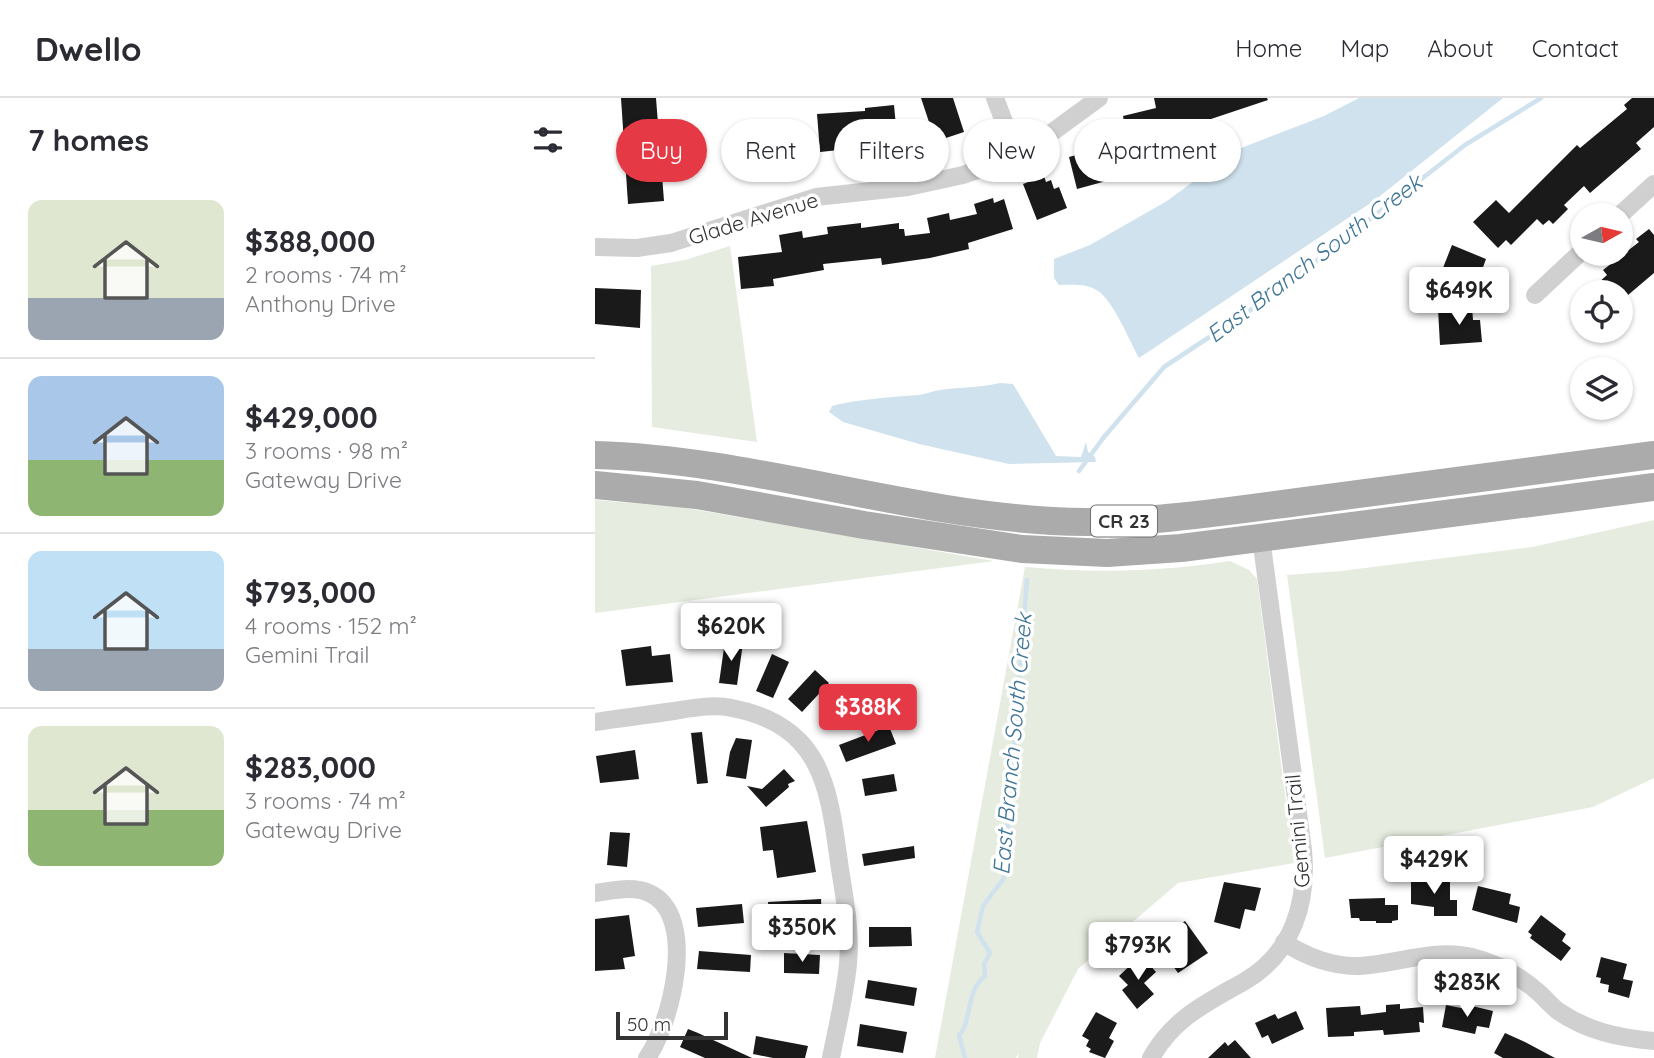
<!DOCTYPE html>
<html lang="en">
<head>
<meta charset="utf-8">
<style>
	:root { --surface:#fff; --page:#f7f7f7; --text:#2b2b33; --muted:#7c7c81; --line:#e1e1e2; --accent:#e63946 }
	body { margin:0; font-family:Quicksand,sans-serif; background:var(--page); color:var(--text); height:100vh; display:flex; flex-direction:column; font-size:26px; white-space:nowrap }
	* { box-sizing:border-box; margin:0 }
	p { font-size:23px; color:var(--muted) }
	.icon { flex:none; width:38px; height:38px; fill:none; stroke:currentColor; stroke-width:2; stroke-linecap:round; stroke-linejoin:round }
	.map { position:relative; flex:1; overflow:hidden }
	.side { display:flex; flex-direction:column; background:var(--surface); width:595px }
	.side>* { flex:none }
	.top-card { position:absolute; left:21px; top:21px; width:665px; height:63px; display:flex; gap:14px }
	.needle { width:46px; rotate:82deg }
	.fabs { position:absolute; left:975px; top:105px; display:grid; gap:14px }
	.fabs a { display:grid; place-items:center; width:63px; height:63px; border-radius:50%; background:var(--surface); box-shadow:0 2px 5px #0004; font-size:35px }
	.scale { position:absolute; left:21px; bottom:18px; width:112px; box-sizing:border-box; padding-left:7px; border:4px solid #333; border-top:0; font-size:19px; line-height:24px; white-space:nowrap; color:#333; -webkit-text-stroke:5px #fff; paint-order:stroke }
	.price { position:absolute; translate:-50% -60px; padding:0 16px; border-radius:7px; background:#fff; color:#222; font-size:23px; line-height:46px; filter:drop-shadow(0 2px 4px #0008) }
	.price::after { content:''; position:absolute; left:50%; top:42px; width:21px; height:16px; margin-left:-10px; background:inherit; clip-path:polygon(0 0,100% 0,50% 100%) }
	.price.selected { background:var(--accent); color:#fff }
	ul { padding:0; list-style:none }
	li { display:flex; align-items:center; gap:21px; height:175px; padding:0 28px }
	li+li { border-top:2px solid var(--line) }
	li span { display:grid; place-items:center; flex:none; width:196px; height:140px; border-radius:14px; color:#555 }
	li>.icon { margin-inline-start:auto }
	span .icon { width:84px; height:84px; fill:#fffc; stroke-width:1 }
	li b { font-size:30px }
	h2 { display:flex; justify-content:space-between; align-items:center; height:84px; padding:0 28px; font-size:30px }
	.tag { padding:0 24px; border-radius:32px; background:var(--surface); box-shadow:0 2px 5px #0004; font-size:24px; line-height:63px }
	.tag.selected { background:var(--accent); color:#fff }
	header { display:flex; align-items:center; gap:42px; box-sizing:border-box; height:98px; padding:0 35px; background:var(--surface); border-bottom:2px solid var(--line) }
	header strong { font-size:33px }
	nav { display:flex; gap:38px; margin-inline-start:auto; font-size:24px }
	main { display:flex; flex:1; min-height:0 }
	.map>svg:first-child { display:block }
	.green { fill:#e6ecdf }
	.water { fill:#cfe2ee }
	.lines { fill:none; stroke-linecap:round; stroke-linejoin:round }
	.stream { stroke:#cfe2ee; stroke-width:4.5 }
	.building { fill:#1a1a1a }
	.minor { stroke:#d0d0d0; stroke-width:18 }
	.primary { stroke:#ababab; stroke-width:28 }
	.labels { text-anchor:middle; dominant-baseline:central; stroke-width:7; stroke-linejoin:round; paint-order:stroke }
	.shield { fill:#fff; stroke:#707070; stroke-width:2 }
	.shield-label { font-size:19px; font-weight:bold; fill:#333 }
	.street-label { font-size:21px; fill:#333; stroke:#fff }
	.water-label { font-size:23px; font-style:italic; fill:#3f7597; stroke:#fff }
</style>
</head>
<body>
<header>
<strong>Dwello</strong>
<nav><a>Home</a><a>Map</a><a>About</a><a>Contact</a></nav>
</header>
<main>
<section class="side">
<h2>7 homes<svg class="icon" aria-label="filters" viewBox="0 0 24 24"><path d="M4 7h16M4 17h16"/><circle cx="9" cy="7" r="2"/><circle cx="15" cy="17" r="2"/></svg></h2>
<ul>
<li><span style="background:linear-gradient(#dfe7d0 70%,#9aa5b1 0)"><svg class="icon" aria-label="home" viewBox="0 0 24 24"><path d="M3 11l9-7 9 7M6 9v11h12V9"/></svg></span><div><b>$388,000</b><p>2 rooms · 74 m²</p><p>Anthony Drive</p></div></li>
<li><span style="background:linear-gradient(#a9c7e8 60%,#8fb573 0)"><svg class="icon" aria-label="home" viewBox="0 0 24 24"><path d="M3 11l9-7 9 7M6 9v11h12V9"/></svg></span><div><b>$429,000</b><p>3 rooms · 98 m²</p><p>Gateway Drive</p></div></li>
<li><span style="background:linear-gradient(#bfe0f5 70%,#9aa5b1 0)"><svg class="icon" aria-label="home" viewBox="0 0 24 24"><path d="M3 11l9-7 9 7M6 9v11h12V9"/></svg></span><div><b>$793,000</b><p>4 rooms · 152 m²</p><p>Gemini Trail</p></div></li>
<li><span style="background:linear-gradient(#dfe7d0 60%,#8fb573 0)"><svg class="icon" aria-label="home" viewBox="0 0 24 24"><path d="M3 11l9-7 9 7M6 9v11h12V9"/></svg></span><div><b>$283,000</b><p>3 rooms · 74 m²</p><p>Gateway Drive</p></div></li>
</ul>
</section>
<div class="map">
<svg width="1059" height="960" viewBox="0 0 1059 960">
	<rect width="100%" height="100%" fill="#fff"/>
	<g class="green">
		<path d="M135 148 162 344 57 329 56 168 90 162Z"/>
		<path d="M0 402 85 409 399 463 0 515Z"/>
		<path d="M1059 422V680L998 709 730 760 692 477 746 473 937 449Z"/>
		<path d="M635 463 654 472 662 481 699 765 583 785 483 871 445 945 442 960H423L424 954 421 960H340L430 469C499 475 566 474 635 463Z"/>
	</g>
	<g class="water">
		<path d="M764 0H908L780 102 544 260C534 242 519 204 503 193 492 185 476 187 464 187L459 180V161L495 147 572 103 641 52 729 18Z"/>
		<path d="M405 285 418 286 461 358 486 359 491 344 493 354 500 359 501 364 414 366 324 346 248 324 234 314 237 308C265 301 296 299 324 297 331 296 338 293 345 292 365 289 385 290 405 285Z"/>
	</g>
	<g class="lines">
		<g class="stream">
			<path d="M484 373 509 339 569 269 675 199 870 47 946 0"/>
			<path d="M370 960 364 937C377 925 370 894 390 878L389 866 395 855 382 834 388 808 409 780 432 482"/>
		</g>
	</g>
	<g class="building">
		<path d="M26 0H61L69 103 33 106Z"/>
		<path d="M326 0H358L369 34 336 45 330 29 335 27Z"/>
		<path d="M559 0H672L673 2 604 25 557 38 561 52 510 64 515 82 482 91 474 59 522 46 519 32 530 30 528 18 561 10Z"/>
		<path d="M1037 0H1059V29L1041 45 1046 51 995 95 989 88 969 107 973 111 958 126 954 122 948 127 942 121 916 147 911 142 903 150 878 124 901 102 914 115 982 47 985 50 1032 11 1029 7Z"/>
		<path d="M299 7 302 39H296L297 51 275 53 274 44 243 46 244 52 225 54 222 16 270 13V10Z"/>
		<path d="M449 78 451 84 456 82 459 91 464 89 472 110 442 122 428 86Z"/>
		<path d="M398 100 399 105 409 101 418 131 373 145 374 151 335 160 287 167 286 160 228 166 229 172 178 181 179 188 146 191 143 159 187 154 184 137 207 133 208 140 233 136 232 129 266 125V130L304 125V131H309L310 138 335 135 332 120 354 115 355 122 382 116 379 106Z"/>
		<path d="M1054 131 1059 137V175L1026 203V194H1009L1002 186 1012 177 1008 172 1044 144 1041 141Z"/>
		<path d="M857 147 891 161 883 183 878 181 874 192 844 180Z"/>
		<path d="M0 190 46 192 45 230 0 226Z"/>
		<path d="M877 209 878 222H885L887 244 845 247 843 211Z"/>
		<path d="M130 543 148 545 142 587 124 585Z"/>
		<path d="M56 548 57 558 75 556 78 584 31 588 26 552Z"/>
		<path d="M177 556 194 564 178 600 161 593Z"/>
		<path d="M220 572 234 585 207 614 193 601Z"/>
		<path d="M294 628 301 646 251 664 244 647Z"/>
		<path d="M107 634 113 685 102 686 96 635Z"/>
		<path d="M141 640 157 642 151 681 131 678 135 654Z"/>
		<path d="M40 652 44 681 5 685 1 658Z"/>
		<path d="M189 671 200 683 193 686 194 689 171 709 152 688 167 691Z"/>
		<path d="M299 676 302 693 270 698 267 681Z"/>
		<path d="M212 723 221 774 182 780 178 752 168 753 165 729Z"/>
		<path d="M15 734 35 735 32 769 12 767Z"/>
		<path d="M319 748 320 760 269 768 267 756Z"/>
		<path d="M842 779H855V802H862V818H839V809L816 806V782H842Z"/>
		<path d="M629 784 666 790 660 813 650 811 645 831 619 824Z"/>
		<path d="M883 788 916 796 914 806 925 809 922 825 877 812Z"/>
		<path d="M790 800V807H803V822L797 823V825H781V823H765L764 820H756L754 801Z"/>
		<path d="M226 801 227 821 174 824 173 804Z"/>
		<path d="M147 806 149 825 103 829 101 810Z"/>
		<path d="M34 817 40 858 28 860 30 871 0 873V821Z"/>
		<path d="M946 817 971 836 967 843 976 850 966 863 935 840 937 837 933 834Z"/>
		<path d="M590 823 613 855 583 875 573 861 579 856 573 847 585 838 579 831Z"/>
		<path d="M274 829H316L317 848 274 849Z"/>
		<path d="M104 853 156 857 155 874 102 871Z"/>
		<path d="M189 855 225 857 224 876 189 875Z"/>
		<path d="M546 857 561 874 549 885 559 896 542 911 527 892 533 887 524 878Z"/>
		<path d="M1006 859 1032 866 1028 881 1038 883 1034 900 1013 894 1014 887 1005 885 1006 880 1001 879Z"/>
		<path d="M273 882 322 890 319 908 270 900Z"/>
		<path d="M805 906V911L828 909 829 925 824 924 825 934 789 937 788 932 759 934V938L733 939 731 910 765 908 766 917 791 914V907Z"/>
		<path d="M851 907 876 912 877 908 898 913 894 930 882 928 880 936 847 929Z"/>
		<path d="M701 913 709 931 677 946 673 937 667 940 660 925 680 916 683 921Z"/>
		<path d="M501 914 522 925 514 940 519 943 510 960 494 954 496 951 491 948 494 942 487 938Z"/>
		<path d="M265 926 312 934 308 955 262 948Z"/>
		<path d="M93 931 103 935 157 960H110L85 949Z"/>
		<path d="M910 935 930 944 960 960H908L899 955Z"/>
		<path d="M161 938 213 948 210 960H178L158 956Z"/>
		<path d="M640 942 656 960H613L630 944 633 948Z"/>
	</g>
	<g class="lines">
		<g class="minor">
			<path d="M400 0 421 55"/>
			<path d="M1025 117 1059 86"/>
			<path d="M0 149 42 150 76 145 221 99 313 89 368 77 399 66 448 41 504 0"/>
			<path d="M940 197 987 153"/>
			<path d="M0 624C26 620 53 617 79 613 98 610 118 606 137 610 230 628 234 693 245 771 250 802 256 834 253 866 250 897 242 929 236 960"/>
			<path d="M0 795C17 793 37 787 54 795 104 817 76 926 52 960"/>
			<path d="M689 844C711 859 739 869 765 868 803 866 838 850 877 859 901 865 925 878 943 894 950 900 955 907 963 913 992 933 1024 940 1059 943"/>
			<path d="M556 960C579 919 612 905 650 883 698 855 713 804 708 752L666 440"/>
		</g>
		<g class="primary">
			<path d="M0 357C153 361 304 414 457 423 544 428 632 413 718 402 832 387 945 372 1059 357"/>
			<path d="M0 387 102 397 269 427 427 451 512 455 586 450 1059 389"/>
		</g>
	</g>
	<g class="labels">
		<rect class="shield" x="496" y="407.5" width="66" height="31" rx="5"/>
		<g class="shield-label">
			<text x="529" y="423">CR 23</text>
		</g>
		<g class="street-label">
			<text transform="translate(158 120) rotate(-17)">Glade Avenue</text>
			<text transform="translate(702 733) rotate(-95)">Gemini Trail</text>
		</g>
		<g class="water-label">
			<text transform="translate(719 160) rotate(-37)">East Branch South Creek</text>
			<text transform="translate(417 646) rotate(-85)">East Branch South Creek</text>
		</g>
	</g>
</svg>
<div class="fabs">
<a><svg class="needle" viewBox="-14 -14 28 28"><path d="M0-13l5 13h-10z" fill="#e53935"/><path d="M0 13l5-13h-10z" fill="#7c7c81"/></svg></a>
<a><svg class="icon" aria-label="locate" viewBox="0 0 24 24"><circle cx="12" cy="12" r="6"/><path d="M12 2v4M12 18v4M2 12h4M18 12h4"/></svg></a>
<a><svg class="icon" aria-label="layers" viewBox="0 0 24 24"><path d="M12 4l9 5-9 5-9-5zM3 14l9 5 9-5"/></svg></a>
</div>
<div class="scale">50 m</div>
<b class="price" style="left:864px;top:229px">$649K</b>
<b class="price" style="left:136px;top:565px">$620K</b>
<b class="price selected" style="left:273px;top:646px">$388K</b>
<b class="price" style="left:839px;top:798px">$429K</b>
<b class="price" style="left:207px;top:866px">$350K</b>
<b class="price" style="left:543px;top:884px">$793K</b>
<b class="price" style="left:872px;top:921px">$283K</b>
<div class="top-card">
<a class="tag selected">Buy</a>
<a class="tag">Rent</a>
<a class="tag">Filters</a>
<a class="tag">New</a>
<a class="tag">Apartment</a>
</div>
</div>
</main>
</body>
</html>
